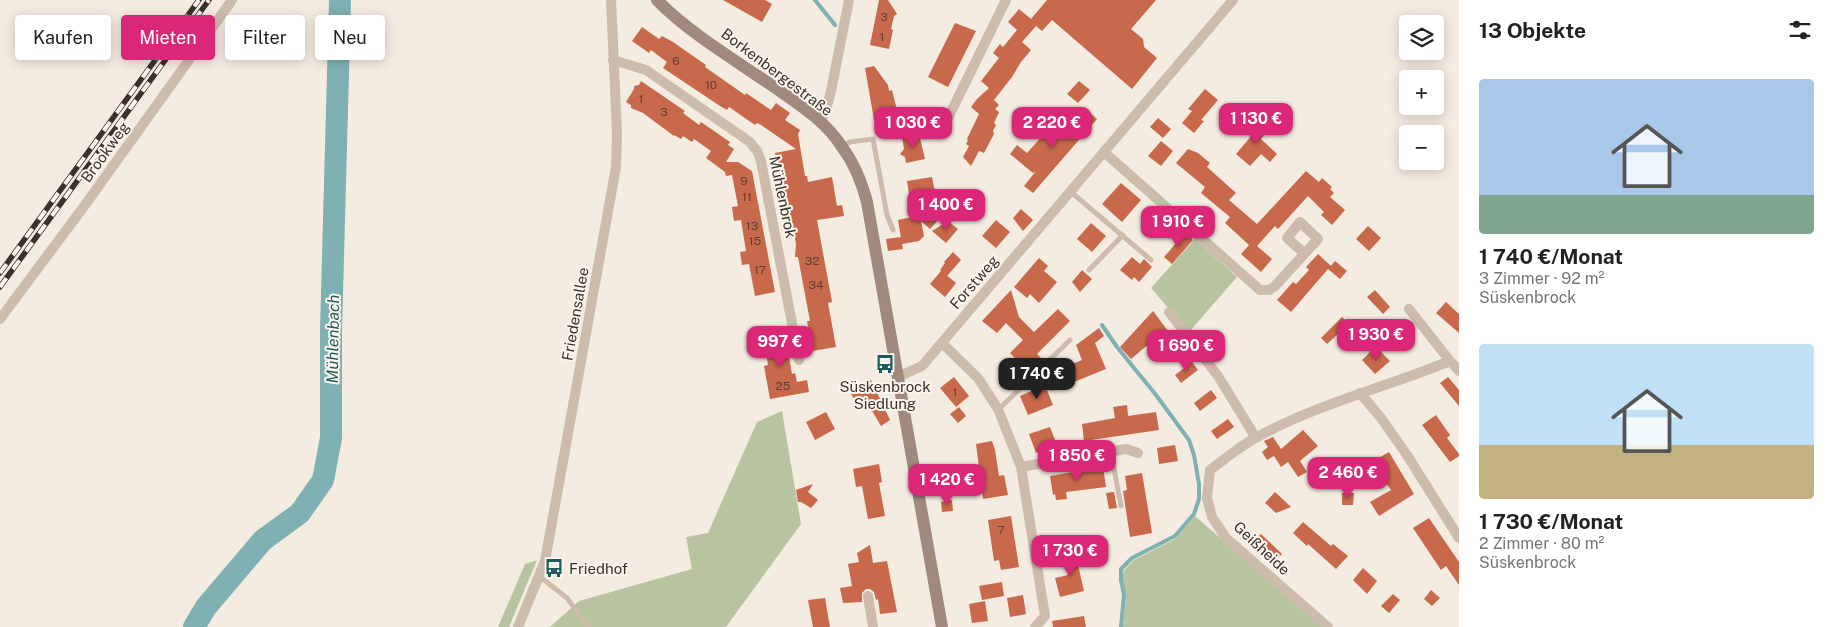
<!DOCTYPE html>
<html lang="de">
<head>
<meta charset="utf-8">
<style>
	:root { --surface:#fff; --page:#f6f6f6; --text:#222; --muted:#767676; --accent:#db2777 }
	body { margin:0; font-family:"Public Sans",sans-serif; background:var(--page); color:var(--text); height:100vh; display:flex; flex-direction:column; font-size:19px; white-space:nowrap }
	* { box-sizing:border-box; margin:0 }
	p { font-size:16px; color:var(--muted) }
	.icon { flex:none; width:28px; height:28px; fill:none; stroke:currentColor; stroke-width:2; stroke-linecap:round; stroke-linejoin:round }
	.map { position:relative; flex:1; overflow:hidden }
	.side { display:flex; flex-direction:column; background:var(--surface); width:375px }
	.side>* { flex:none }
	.guide { position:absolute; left:15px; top:15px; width:475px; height:45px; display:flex; gap:10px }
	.fabs { position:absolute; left:1399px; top:15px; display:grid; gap:10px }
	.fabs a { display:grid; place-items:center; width:45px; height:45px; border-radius:5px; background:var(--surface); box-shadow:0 2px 12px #0003; font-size:25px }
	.price { position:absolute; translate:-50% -42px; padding:0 11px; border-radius:10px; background:var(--accent); color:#fff; font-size:16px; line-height:32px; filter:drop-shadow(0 1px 2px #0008) }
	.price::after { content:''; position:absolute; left:50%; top:30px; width:15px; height:11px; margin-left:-8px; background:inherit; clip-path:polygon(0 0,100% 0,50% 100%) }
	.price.active { background:#222; color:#fff }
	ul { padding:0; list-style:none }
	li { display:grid; align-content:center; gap:10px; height:265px; padding:0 20px }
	li span { display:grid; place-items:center; height:155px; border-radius:5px; color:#555 }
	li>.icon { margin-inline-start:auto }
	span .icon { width:90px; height:90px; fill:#fffc; stroke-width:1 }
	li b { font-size:21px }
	h2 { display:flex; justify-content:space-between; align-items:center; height:60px; padding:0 20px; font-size:21px }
	.pill { padding:0 18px; border-radius:5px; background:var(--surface); box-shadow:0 2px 12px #0003; font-size:18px; line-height:45px }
	.pill.active { background:var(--accent); color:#fff }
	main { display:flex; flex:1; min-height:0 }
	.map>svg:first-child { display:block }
	.green { fill:#b8c4a0 }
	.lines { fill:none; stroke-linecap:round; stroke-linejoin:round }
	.stream { stroke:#7fb0b2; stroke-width:4 }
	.river { stroke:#7fb0b2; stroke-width:22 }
	.building { fill:#c8694b }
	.lane { stroke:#cdbbac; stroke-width:5 }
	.street { stroke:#cdbbac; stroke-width:10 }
	.secondary { stroke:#a18a7d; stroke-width:12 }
	.rail-casing { stroke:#3b302b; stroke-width:5.5 }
	.rail { stroke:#fbf5ee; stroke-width:4; stroke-dasharray:11; stroke-linecap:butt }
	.labels { text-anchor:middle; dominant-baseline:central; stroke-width:4; stroke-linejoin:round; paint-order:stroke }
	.number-label { font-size:12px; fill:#5e3e33 }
	.street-label { font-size:15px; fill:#3b302b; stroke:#fbf5ee }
	.poi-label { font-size:15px; fill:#3b302b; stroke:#fbf5ee }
	.water-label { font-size:16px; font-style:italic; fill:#1f5a5e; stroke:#fbf5ee }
</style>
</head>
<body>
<main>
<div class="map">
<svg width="1459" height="627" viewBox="0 0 1459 627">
	<rect width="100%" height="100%" fill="#f4ebe1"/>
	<g class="green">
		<path d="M1195 239 1237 277 1189 332 1151 288Z"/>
		<path d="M782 411 801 524 726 627H550L579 601 692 569 686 537 708 533 757 422Z"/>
		<path d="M1195 516 1321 627H1123L1126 596 1122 579 1124 570 1134 560 1175 539Z"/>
		<path d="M537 560 509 627H498L525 564Z"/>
	</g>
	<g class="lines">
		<g class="stream">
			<path d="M815 0 835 25"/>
			<path d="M1102 325 1117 347 1156 395 1189 440 1194 455 1199 484V499L1194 514 1175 536 1132 558 1121 569V580L1124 595 1121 627"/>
		</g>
		<path class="river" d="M194 627 206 607 263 540 300 513 323 480 331 438V330L340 0"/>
	</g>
	<g class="building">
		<path d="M723 0H765L772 4 762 22Z"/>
		<path d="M879 0H888L897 14 894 16 891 29 893 30 889 49 870 45Z"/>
		<path d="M1047 0H1156L1131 29 1143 39 1144 47 1157 58 1132 89 1052 20 1042 31 1036 26 1022 42 1031 50 1021 62 1012 77 994 100 999 105 995 109 999 112 994 123 996 125 993 131 994 134 984 153 979 151 971 166 963 157 969 146 966 144 968 140 967 139 979 114 971 107 977 99 989 88 981 81 999 58 993 53 1000 44 1003 47 1017 30 1008 22 1019 9 1031 19Z"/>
		<path d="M955 23 976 31 948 87 928 77Z"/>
		<path d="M642 27 659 39 662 36 673 42 706 65 705 67 745 95 746 93 771 110 776 103 790 113 785 120 800 130 798 134 805 176H807L808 182 832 177 837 206 842 205 844 216 817 220 832 302 828 303 836 347 812 351 810 341 807 321H810L798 257H795L796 244 791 219 788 220 775 153 796 149 761 125 757 123 755 125 729 107 727 110 720 106 663 68 667 62 651 50 649 53 632 41Z"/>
		<path d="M874 66 888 85 889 91 892 90 898 114 874 120 865 68Z"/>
		<path d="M641 81 685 111 683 113 699 125 701 122 730 142 728 145 734 149 726 162H738L752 171 775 292 755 296 749 264 742 265 740 252 746 251 741 220 734 221 732 207 738 206 732 175 726 176 725 172 706 158 711 151 694 139 692 142 683 136 681 139 674 135V136L643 113 631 108V105L626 102 634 89V86L639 85Z"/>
		<path d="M1079 81 1090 90 1078 103 1067 94Z"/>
		<path d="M1205 89 1218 100 1201 120 1204 121 1194 133 1182 123 1192 111 1188 109Z"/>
		<path d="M1084 108 1097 119 1033 193 1024 186 1036 171 1033 173 1010 154 1017 145 1027 153 1045 133 1051 137 1059 124 1066 130Z"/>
		<path d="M1158 118 1171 129 1163 138 1150 127Z"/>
		<path d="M1254 118 1268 130 1261 139 1277 154 1270 162 1261 154 1250 166 1236 154 1253 134 1246 128Z"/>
		<path d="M919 134 925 159 906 163 905 157 900 154 904 149 902 137Z"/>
		<path d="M1161 141 1173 151 1161 166 1148 156Z"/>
		<path d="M1188 149 1198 153 1210 163 1207 167 1236 193 1229 200 1257 224 1306 171 1319 182 1322 178 1332 187 1330 189 1334 193 1330 197 1345 210 1332 225 1321 215 1324 212 1308 196 1278 229 1275 226 1257 246 1272 259 1261 272 1241 254 1249 245 1225 223 1230 217 1201 193 1205 187 1176 163Z"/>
		<path d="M932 177 936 197 922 199 942 216 930 229 921 221 924 236 919 241 902 244 903 249 888 251 886 239 901 237V238L898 220 916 216 912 213 907 181Z"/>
		<path d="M1121 183 1141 200 1122 222 1102 204Z"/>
		<path d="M1021 209 1033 220 1023 231 1013 218Z"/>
		<path d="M996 220 1010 232 996 248 982 236Z"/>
		<path d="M948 221 958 229 946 243 932 231Z"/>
		<path d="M1091 223 1106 236 1092 252 1077 239Z"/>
		<path d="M1368 226 1381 238 1369 251 1356 239Z"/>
		<path d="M1185 233 1193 240 1172 264 1164 257Z"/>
		<path d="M953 252 961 260 947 276 945 274 956 283 945 297 930 284 941 271 940 270 945 263 944 262Z"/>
		<path d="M1318 254 1331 266 1335 261 1347 271 1340 279 1328 269 1291 312 1277 300 1293 282 1296 284 1309 270 1306 267Z"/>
		<path d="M1132 257 1140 264 1144 259 1152 267 1139 282 1134 277 1132 280 1120 270Z"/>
		<path d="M1039 258 1048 266 1044 271 1057 282 1039 303 1030 294 1027 298 1014 287Z"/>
		<path d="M1082 270 1092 279 1080 292 1072 282Z"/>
		<path d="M1011 290 1019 317 1034 332 1058 309 1070 321 1037 354 1041 358 1028 372 1010 353 1023 340 1006 323 997 333 982 321Z"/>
		<path d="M1375 290 1390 307 1383 314 1367 297Z"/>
		<path d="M1446 302 1459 314V333L1436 313Z"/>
		<path d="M1153 311 1177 343 1160 356 1150 343 1131 359 1120 347Z"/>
		<path d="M1342 317 1349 324 1327 344 1321 338Z"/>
		<path d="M1403 325 1414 337 1407 343 1396 332Z"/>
		<path d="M1099 328 1104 336 1095 343 1106 369 1052 391 1045 375 1082 360 1076 345Z"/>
		<path d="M773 330 774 335 785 334 792 374 795 373 797 382 807 380 809 392 770 399 764 366 768 365 762 332Z"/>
		<path d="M1374 348 1377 351 1378 349 1390 361 1375 374 1362 360Z"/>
		<path d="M1192 362 1198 370 1181 383 1175 375Z"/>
		<path d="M954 377 969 396 956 407 940 388Z"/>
		<path d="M1448 377 1459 390V406L1440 383Z"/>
		<path d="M871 380 890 420 881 426 868 404 863 406 859 397 854 399 849 390Z"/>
		<path d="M1045 385 1053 405 1028 415 1020 396Z"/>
		<path d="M1211 390 1217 398 1200 411 1194 403Z"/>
		<path d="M1127 405 1128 416 1156 412 1159 430 1084 441 1082 424 1115 418 1113 407Z"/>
		<path d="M959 407 966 416 958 423 950 414Z"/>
		<path d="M826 412 835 429 815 440 806 422Z"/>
		<path d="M1436 415 1450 435 1447 438 1459 454V456L1450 462 1422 425Z"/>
		<path d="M1228 419 1234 427 1217 439 1211 431Z"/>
		<path d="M1050 427 1057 445 1036 453 1029 434Z"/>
		<path d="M1303 430 1318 446 1300 461 1307 472 1298 477 1288 462 1281 467 1274 456 1267 460 1262 452 1268 447 1264 441 1273 437 1281 449Z"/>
		<path d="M992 441 995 450 999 476 1004 475 1008 495 983 499 976 444Z"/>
		<path d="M1175 445 1178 461 1159 464 1157 448Z"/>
		<path d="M1389 452 1414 494 1379 516 1370 502 1391 490 1376 470 1371 473 1366 465Z"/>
		<path d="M879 464 882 482 879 483 885 516 868 519 862 486 856 487 853 469Z"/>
		<path d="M1103 467 1106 487 1066 492 1067 499 1056 500 1055 494 1053 495 1050 476Z"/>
		<path d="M1142 473 1152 533 1130 537 1123 491 1127 490 1125 476Z"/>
		<path d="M813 484 808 492 818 500 811 508 801 502H798L796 490Z"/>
		<path d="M1114 492 1117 508 1109 509 1106 493Z"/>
		<path d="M1275 492 1291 507 1276 513 1265 503Z"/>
		<path d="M1342 493H1354L1353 505H1342Z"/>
		<path d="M952 500 953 511 942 512 941 502Z"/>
		<path d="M1011 516 1019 567 1001 570 999 560 994 561 988 520Z"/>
		<path d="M1429 518 1459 562V585L1446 566 1441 570 1413 528Z"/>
		<path d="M1303 522 1331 546 1333 544 1348 556 1336 569 1308 544 1307 546 1293 533Z"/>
		<path d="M1261 534 1282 554 1275 561 1254 541Z"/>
		<path d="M1066 535 1070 553 1054 557 1050 538Z"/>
		<path d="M870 545 873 563 887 561 897 612 880 614 878 599 876 600 874 592 870 589H866L862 593V602L843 603 840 588 852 586 848 564 859 562 857 553Z"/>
		<path d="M1075 552 1084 591 1060 597 1055 578 1068 575 1063 555Z"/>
		<path d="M1363 568 1377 581 1367 594 1353 580Z"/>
		<path d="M1002 582 1004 596 982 600 979 586Z"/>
		<path d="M1431 590 1440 598 1432 606 1424 599Z"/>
		<path d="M1393 594 1400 600 1389 613 1381 606Z"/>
		<path d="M1023 595 1026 614 1010 617 1007 598Z"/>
		<path d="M825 598 830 627H813L808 600Z"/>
		<path d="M985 601 988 621 972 623 969 604Z"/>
		<path d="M1084 616 1086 627H1053L1052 621Z"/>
	</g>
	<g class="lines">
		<g class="lane">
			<path d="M843 146 850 142 873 139 887 215 893 230"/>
			<path d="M1071 192 1151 260"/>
			<path d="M1089 270 1123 235"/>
			<path d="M999 409 1070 340"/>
			<path d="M1111 452 1121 506"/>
			<path d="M539 576 567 598 588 627"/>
		</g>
		<g class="street">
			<path d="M613 60 646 70 750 142 757 151 761 161 799 360"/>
			<path d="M820 121 825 113 831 91 849 0"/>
			<path d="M945 124 1006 0"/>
			<path d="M1104 152 1260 290H1269L1275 286 1318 239 1300 222 1287 238 1304 253"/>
			<path d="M1409 309 1450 361"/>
			<path d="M1169 312 1218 376 1256 438"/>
			<path d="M0 319 85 205 232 0"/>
			<path d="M942 343 978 378 998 409 1021 467 1045 616 1035 627"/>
			<path d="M898 377 922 366 1233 0"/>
			<path d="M1360 393 1381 418 1407 455 1459 538"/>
			<path d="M1021 467 1126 449 1138 453"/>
			<path d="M868 596 873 627"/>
			<path d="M518 627 545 561 616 167 617 134 611 0"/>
			<path d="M1328 627 1226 538 1212 517 1207 498 1210 470C1225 459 1240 446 1257 437 1318 404 1386 387 1450 361L1459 371"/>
		</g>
		<path class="secondary" d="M657 0C690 34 740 63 780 91 803 107 827 123 842 147 854 163 862 183 867 202L942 627"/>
		<g class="rail-casing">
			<g id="rail">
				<path d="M0 273 199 0"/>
				<path d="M0 287 209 0"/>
			</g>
		</g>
		<use href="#rail" class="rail"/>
	</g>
	<defs>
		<g id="bus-bare" transform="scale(1.5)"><path d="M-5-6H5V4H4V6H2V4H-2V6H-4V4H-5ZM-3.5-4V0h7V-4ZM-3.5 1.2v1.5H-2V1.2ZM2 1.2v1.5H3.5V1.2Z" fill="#1f5a5e" stroke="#fbf5ee" stroke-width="2.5" paint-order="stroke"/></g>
	</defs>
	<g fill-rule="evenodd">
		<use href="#bus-bare" x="885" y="364"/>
		<use href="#bus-bare" x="554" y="568"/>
	</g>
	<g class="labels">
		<g class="number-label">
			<text x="884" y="17">3</text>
			<text x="882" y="37">1</text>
			<text x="676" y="61">6</text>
			<text x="711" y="85">10</text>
			<text x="641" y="99">1</text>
			<text x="664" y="112">3</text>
			<text x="744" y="181">9</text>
			<text x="747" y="197">11</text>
			<text x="752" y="226">13</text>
			<text x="755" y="241">15</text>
			<text x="812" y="261">32</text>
			<text x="760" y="270">17</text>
			<text x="816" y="285">34</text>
			<text x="783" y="386">25</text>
			<text x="955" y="392">1</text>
			<text x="1001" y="530">7</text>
		</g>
		<g class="street-label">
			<text transform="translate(777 72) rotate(37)">Borkenbergestraße</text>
			<text transform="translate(105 152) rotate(-54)">Brookweg</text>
			<text transform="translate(783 197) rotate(78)">Mühlenbrok</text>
			<text transform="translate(974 282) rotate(-49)">Forstweg</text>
			<text transform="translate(575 314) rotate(-80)">Friedensallee</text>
			<text transform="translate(1262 548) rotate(43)">Geißheide</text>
		</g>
		<g class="poi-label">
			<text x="885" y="386">Süskenbrock<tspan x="885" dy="17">Siedlung</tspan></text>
			<text x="569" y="568" text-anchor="start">Friedhof</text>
		</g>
		<g class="water-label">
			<text transform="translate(333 339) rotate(-89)">Mühlenbach</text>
		</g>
	</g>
</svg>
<div class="fabs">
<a><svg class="icon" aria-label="layers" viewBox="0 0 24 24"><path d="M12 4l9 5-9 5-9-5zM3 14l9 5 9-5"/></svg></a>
<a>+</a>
<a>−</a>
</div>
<b class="price" style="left:1256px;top:145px">1 130 €</b>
<b class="price" style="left:913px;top:149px">1 030 €</b>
<b class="price" style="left:1052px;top:149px">2 220 €</b>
<b class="price" style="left:946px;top:231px">1 400 €</b>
<b class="price" style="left:1178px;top:248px">1 910 €</b>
<b class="price" style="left:1376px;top:361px">1 930 €</b>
<b class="price" style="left:780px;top:368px">997 €</b>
<b class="price" style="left:1186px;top:372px">1 690 €</b>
<b class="price active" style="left:1037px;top:400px">1 740 €</b>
<b class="price" style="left:1077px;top:482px">1 850 €</b>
<b class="price" style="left:1348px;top:499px">2 460 €</b>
<b class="price" style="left:947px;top:506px">1 420 €</b>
<b class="price" style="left:1070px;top:577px">1 730 €</b>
<div class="guide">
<a class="pill">Kaufen</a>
<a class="pill active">Mieten</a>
<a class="pill">Filter</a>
<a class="pill">Neu</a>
</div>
</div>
<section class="side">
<h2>13 Objekte<svg class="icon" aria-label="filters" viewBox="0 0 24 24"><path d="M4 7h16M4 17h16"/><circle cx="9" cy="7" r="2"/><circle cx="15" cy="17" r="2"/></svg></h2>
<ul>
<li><span style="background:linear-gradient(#a9c7e8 75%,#7fa58c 0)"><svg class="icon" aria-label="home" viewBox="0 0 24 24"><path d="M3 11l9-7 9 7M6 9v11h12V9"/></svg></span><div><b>1 740 €/Monat</b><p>3 Zimmer · 92 m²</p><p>Süskenbrock</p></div></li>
<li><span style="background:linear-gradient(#bfe0f5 65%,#c2b280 0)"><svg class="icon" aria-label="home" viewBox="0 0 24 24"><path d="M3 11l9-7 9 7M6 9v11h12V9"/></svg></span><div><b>1 730 €/Monat</b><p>2 Zimmer · 80 m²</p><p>Süskenbrock</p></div></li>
</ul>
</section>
</main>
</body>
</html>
